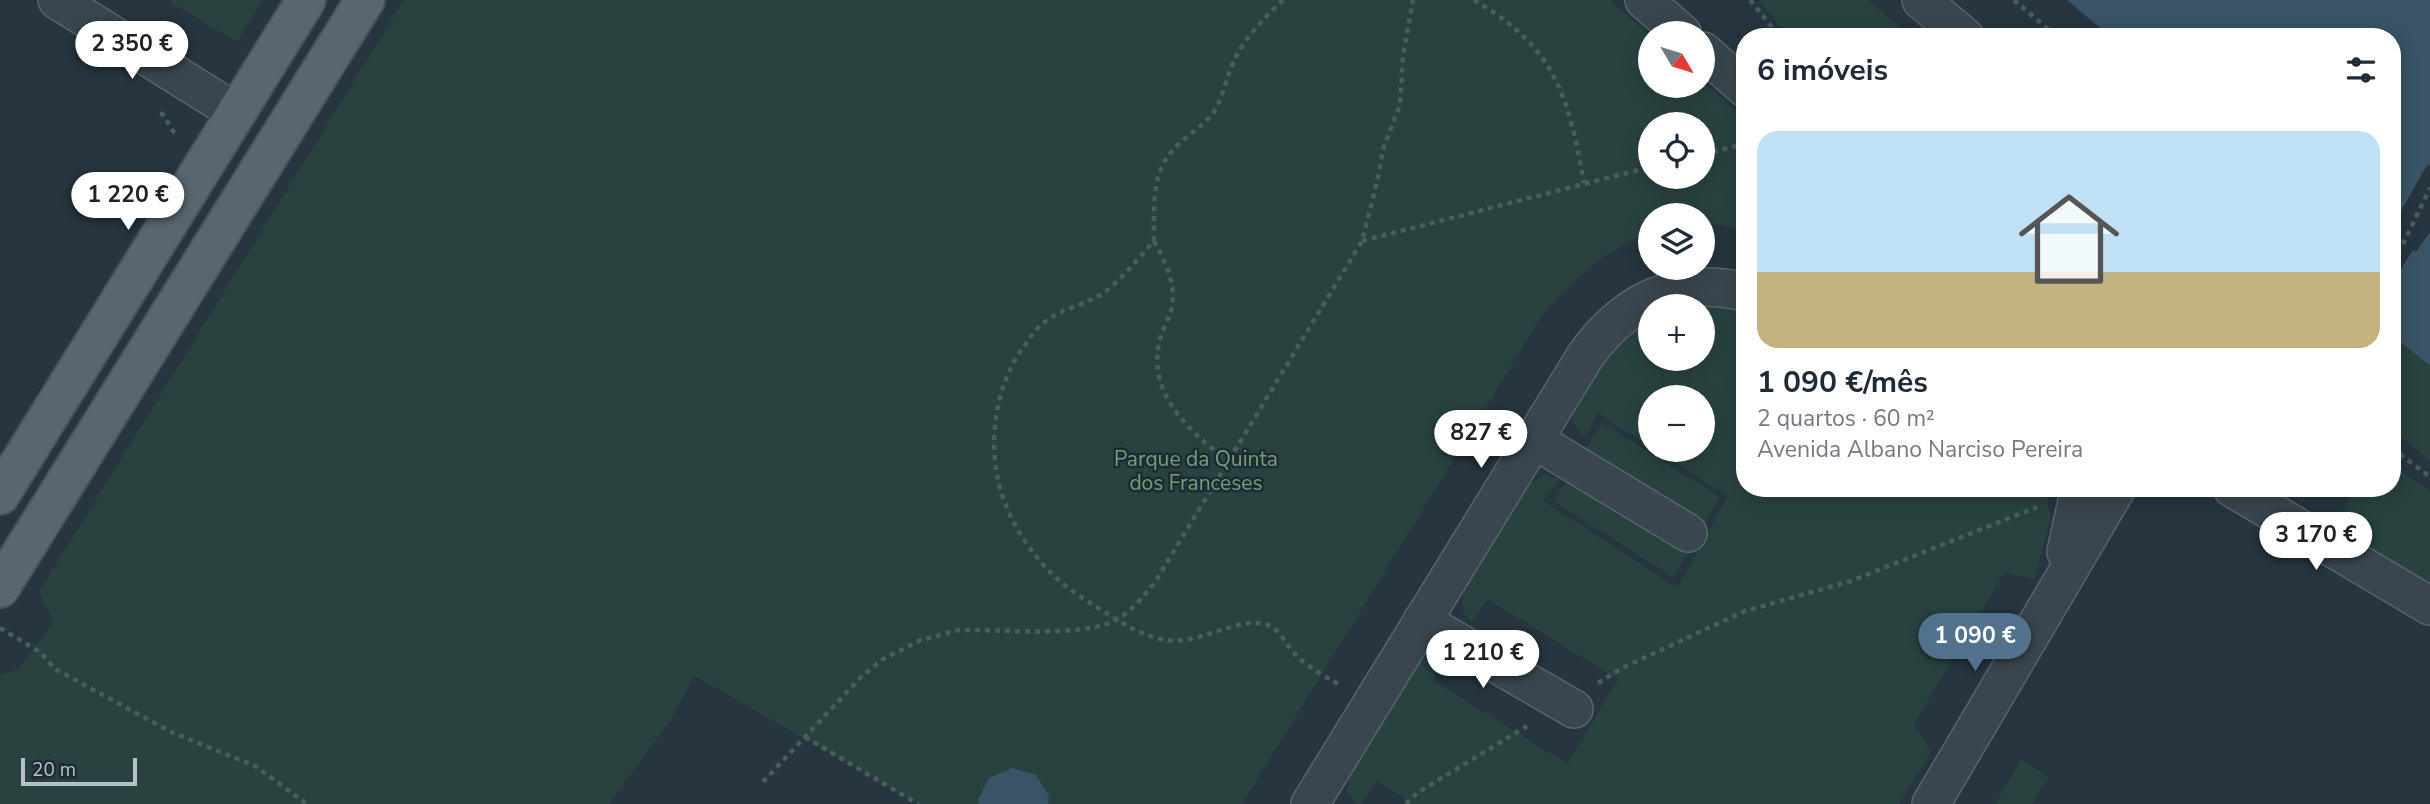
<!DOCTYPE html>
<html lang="pt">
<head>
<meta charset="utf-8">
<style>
	:root { --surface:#fff; --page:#f6f6f7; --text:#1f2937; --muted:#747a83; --line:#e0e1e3; --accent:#51718d }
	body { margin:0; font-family:"Nunito Sans",sans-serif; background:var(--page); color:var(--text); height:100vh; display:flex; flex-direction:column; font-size:26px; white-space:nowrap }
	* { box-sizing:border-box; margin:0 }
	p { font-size:23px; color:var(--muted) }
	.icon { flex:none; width:38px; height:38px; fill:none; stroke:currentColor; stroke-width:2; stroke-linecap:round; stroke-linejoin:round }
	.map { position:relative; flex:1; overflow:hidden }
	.side { position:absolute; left:1736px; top:28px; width:665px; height:469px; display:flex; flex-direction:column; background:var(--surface); border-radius:28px; box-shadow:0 4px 18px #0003 }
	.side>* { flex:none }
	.needle { width:46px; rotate:128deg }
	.buttons { position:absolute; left:1638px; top:21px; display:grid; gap:14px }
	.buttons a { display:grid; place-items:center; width:77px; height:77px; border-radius:50%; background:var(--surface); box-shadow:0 4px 18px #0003; font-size:35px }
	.scale { position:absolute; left:21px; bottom:18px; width:116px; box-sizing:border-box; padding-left:7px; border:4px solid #b6c1ca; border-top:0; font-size:19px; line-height:24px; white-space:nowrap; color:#b6c1ca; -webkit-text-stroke:5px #1e2b34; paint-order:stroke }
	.price { position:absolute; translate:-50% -60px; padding:0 16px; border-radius:24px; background:#fff; color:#222; font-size:23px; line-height:46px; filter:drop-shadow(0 2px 4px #0008) }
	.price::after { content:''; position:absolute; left:50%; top:42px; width:21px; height:16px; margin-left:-10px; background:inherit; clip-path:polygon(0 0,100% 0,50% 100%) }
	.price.current { background:var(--accent); color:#fff }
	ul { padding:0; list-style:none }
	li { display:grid; align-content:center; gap:14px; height:371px; padding:0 21px }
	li+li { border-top:2px solid var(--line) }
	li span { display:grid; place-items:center; height:217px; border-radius:21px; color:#555 }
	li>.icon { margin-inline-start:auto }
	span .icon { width:126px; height:126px; fill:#fffc; stroke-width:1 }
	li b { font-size:30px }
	h2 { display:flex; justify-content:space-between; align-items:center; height:84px; padding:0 21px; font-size:30px }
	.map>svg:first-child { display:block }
	.green { fill:#294240; fill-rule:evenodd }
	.water { fill:#395466 }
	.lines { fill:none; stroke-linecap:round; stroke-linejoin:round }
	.minor-casing { stroke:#57646d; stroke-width:40 }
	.major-casing { stroke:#46525b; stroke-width:42 }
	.path { stroke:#485e5d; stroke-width:4.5; stroke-dasharray:5 5; stroke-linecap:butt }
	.minor { stroke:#3a464f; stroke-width:37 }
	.major { stroke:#58666f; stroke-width:38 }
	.labels { text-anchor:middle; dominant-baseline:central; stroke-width:5; stroke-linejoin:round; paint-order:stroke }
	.park-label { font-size:21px; fill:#759f77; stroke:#1e2b34 }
</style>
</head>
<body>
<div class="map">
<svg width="2430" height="804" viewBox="0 0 2430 804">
	<rect width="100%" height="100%" fill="#26353f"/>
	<g class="green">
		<path d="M171 0H263L237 42 170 2Z"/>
		<path d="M404 0H1610L1650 36V86H1703V82L1745 119V230L1716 224 1703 225V215H1650V234C1605 247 1574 280 1543 314L1242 804H918L695 676 670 721 609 804H0V675L17 670 54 622 39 592ZM1650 124H1703V177H1650Z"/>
		<path d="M1759 0H1868L1912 37H1789Z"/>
		<path d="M2430 232V461L2392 429V283L2413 250 2416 252Z"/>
		<path d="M1685 302 1745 307V488L2046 489 2050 521 2034 579 2004 573 1914 724 1931 751 1899 804H1413L1376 781 1361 804H1358L1347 792 1350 770 1418 661 1442 656 1434 681 1567 764 1618 679 1487 599 1472 623 1463 611V594L1524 488 1544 474 1559 479 1543 501 1678 588 1728 496 1656 450H1703V397H1650V446L1598 413 1584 438 1571 419 1605 359 1629 329 1650 319V359H1703V306H1677Z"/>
		<path d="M1602 423 1720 497 1674 578 1554 501Z"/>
		<path d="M2392 464 2430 492V585L2331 527 2357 488H2392Z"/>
		<path d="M2021 760 2049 777 2032 804H1995Z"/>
	</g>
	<g class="water">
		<path d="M2067 0H2430V166L2427 165 2392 227V37H2111Z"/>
		<path d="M2430 232V366L2392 335V283L2413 250 2416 252Z"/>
		<path d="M1012 768 1036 775 1049 796 1048 804H979L978 800 989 778Z"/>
	</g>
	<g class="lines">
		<g class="minor-casing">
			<g id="minor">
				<path d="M57 0 237 113"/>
				<path d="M1644 0 1682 33"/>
				<path d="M1921 0 1965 37"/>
				<path d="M1703 51 1745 88"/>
				<path d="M1533 439 1688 533"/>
				<path d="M2232 488 2430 606"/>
				<path d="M2066 552 2080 488"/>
				<path d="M1422 621 1574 709"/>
				<path d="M1310 804 1586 355C1626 300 1677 276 1745 292"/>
				<path d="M1931 804 2117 488"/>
			</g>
		</g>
		<g class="major-casing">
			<g id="major">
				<path d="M0 495 306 0"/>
				<path d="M0 588 365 0"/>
			</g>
		</g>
		<g class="path">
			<path d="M1283 0C1265 17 1243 40 1233 63 1226 78 1224 94 1216 108 1208 123 1193 131 1181 142 1149 170 1155 202 1154 241 1139 257 1124 277 1106 291 1089 304 1066 307 1049 319 1040 324 1033 333 1027 342 993 385 985 452 1005 503 1014 527 1031 552 1048 570 1064 587 1084 599 1103 611 1122 623 1139 634 1160 639 1197 648 1233 617 1264 624 1277 626 1283 639 1290 648 1303 665 1323 675 1341 686"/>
			<path d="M1474 0C1556 48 1568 95 1584 183"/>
			<path d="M1750 0 1780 37"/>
			<path d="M2014 0 2057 37"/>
			<path d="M161 112 177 137"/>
			<path d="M1703 154 1745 144"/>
			<path d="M1154 241C1165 262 1176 282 1172 307 1169 319 1162 330 1159 343 1148 395 1190 432 1228 461"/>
			<path d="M1362 241 1650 167"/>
			<path d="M2392 261 2403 244 2430 188"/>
			<path d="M2392 448 2430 477"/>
			<path d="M0 628 40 652 55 669 171 732 255 766 307 804"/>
			<path d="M1598 683 1622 668 1745 611 1851 581 2037 507"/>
			<path d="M805 737 918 804"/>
			<path d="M763 782 862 676 883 659 921 640 959 630C997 629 1085 638 1116 620 1132 611 1144 596 1155 582L1362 241 1378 178 1383 149 1400 105 1403 56 1413 0"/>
			<path d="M1406 804 1417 793 1527 726"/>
		</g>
		<use href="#minor" class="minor"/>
		<use href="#major" class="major"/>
	</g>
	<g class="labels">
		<g class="park-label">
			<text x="1196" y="459">Parque da Quinta<tspan x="1196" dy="24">dos Franceses</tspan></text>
		</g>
	</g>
</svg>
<div class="buttons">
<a><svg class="needle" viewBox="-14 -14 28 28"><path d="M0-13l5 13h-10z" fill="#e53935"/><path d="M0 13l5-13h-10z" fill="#747a83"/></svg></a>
<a><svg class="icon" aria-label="locate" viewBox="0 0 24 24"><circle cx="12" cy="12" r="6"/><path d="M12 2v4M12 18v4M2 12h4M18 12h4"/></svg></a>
<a><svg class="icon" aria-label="layers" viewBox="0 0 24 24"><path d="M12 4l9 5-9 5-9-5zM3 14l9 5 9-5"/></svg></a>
<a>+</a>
<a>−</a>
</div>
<div class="scale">20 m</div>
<b class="price" style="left:132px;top:81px">2 350 €</b>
<b class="price" style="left:128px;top:232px">1 220 €</b>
<b class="price" style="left:1481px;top:470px">827 €</b>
<b class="price" style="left:2316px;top:572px">3 170 €</b>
<b class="price current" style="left:1975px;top:673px">1 090 €</b>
<b class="price" style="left:1483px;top:690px">1 210 €</b>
<section class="side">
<h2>6 imóveis<svg class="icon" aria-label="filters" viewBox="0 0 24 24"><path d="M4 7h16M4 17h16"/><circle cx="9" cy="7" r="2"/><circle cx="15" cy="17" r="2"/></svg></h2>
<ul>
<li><span style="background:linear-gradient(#bfe0f5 65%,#c2b280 0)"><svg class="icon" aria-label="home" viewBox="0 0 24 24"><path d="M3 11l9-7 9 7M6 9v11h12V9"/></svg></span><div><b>1 090 €/mês</b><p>2 quartos · 60 m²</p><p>Avenida Albano Narciso Pereira</p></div></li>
</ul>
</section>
</div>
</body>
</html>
